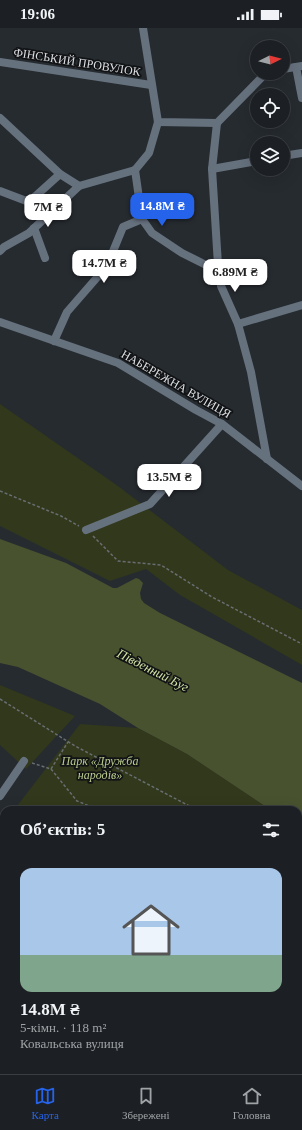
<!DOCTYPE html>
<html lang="uk">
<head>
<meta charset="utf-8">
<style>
	:root { --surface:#1c2024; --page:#292d31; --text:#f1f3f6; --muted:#a0a3a6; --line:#3a3e41; --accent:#2563eb }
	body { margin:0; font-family:"Times New Roman",serif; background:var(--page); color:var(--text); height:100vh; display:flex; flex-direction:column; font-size:15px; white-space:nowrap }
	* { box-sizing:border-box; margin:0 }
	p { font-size:13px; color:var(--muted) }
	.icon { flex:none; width:22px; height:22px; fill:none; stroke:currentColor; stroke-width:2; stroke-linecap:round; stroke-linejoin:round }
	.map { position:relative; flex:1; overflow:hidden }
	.drawer { position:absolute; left:0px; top:778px; width:302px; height:268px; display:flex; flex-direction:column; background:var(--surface); border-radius:12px 12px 0 0; box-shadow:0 4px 16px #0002,0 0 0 1px var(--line) }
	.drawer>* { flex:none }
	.needle { width:26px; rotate:84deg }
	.tools { position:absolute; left:250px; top:12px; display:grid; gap:8px }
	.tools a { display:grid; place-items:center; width:40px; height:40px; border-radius:50%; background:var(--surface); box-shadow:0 4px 16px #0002,0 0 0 1px var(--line); font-size:20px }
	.price { position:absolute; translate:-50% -34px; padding:0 9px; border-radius:8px; background:#fff; color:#222; font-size:13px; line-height:26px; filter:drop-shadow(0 1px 2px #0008) }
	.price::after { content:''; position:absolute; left:50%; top:24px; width:12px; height:9px; margin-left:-6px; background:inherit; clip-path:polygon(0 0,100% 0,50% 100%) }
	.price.active { background:var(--accent); color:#fff }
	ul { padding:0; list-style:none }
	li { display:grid; align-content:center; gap:8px; height:212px; padding:0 20px }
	li span { display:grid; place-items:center; height:124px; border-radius:12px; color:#555 }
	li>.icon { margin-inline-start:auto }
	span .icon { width:72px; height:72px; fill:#fffc; stroke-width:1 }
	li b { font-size:17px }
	h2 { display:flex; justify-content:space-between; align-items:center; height:48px; padding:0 20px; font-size:17px }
	.status { display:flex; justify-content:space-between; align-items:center; height:28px; padding:0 20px; background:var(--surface); direction:ltr }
	.status svg { height:11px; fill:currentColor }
	.dock { display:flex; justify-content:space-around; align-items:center; height:56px; border-top:1px solid var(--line); background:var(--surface); font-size:11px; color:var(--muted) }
	.dock a { display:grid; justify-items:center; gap:2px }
	.dock .active { color:var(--accent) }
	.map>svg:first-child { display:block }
	.green { fill:#31381b }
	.water { fill:#49522f }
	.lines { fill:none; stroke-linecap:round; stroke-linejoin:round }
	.path { stroke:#696e72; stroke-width:1.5; stroke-dasharray:3 2; stroke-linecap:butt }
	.lane { stroke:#66717e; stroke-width:4 }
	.street { stroke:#66717e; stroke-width:8 }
	.primary { stroke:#a1b9d4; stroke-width:10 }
	.labels { text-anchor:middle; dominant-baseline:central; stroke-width:3.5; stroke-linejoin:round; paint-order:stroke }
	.street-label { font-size:12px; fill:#dbdee2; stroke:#111315 }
	.park-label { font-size:12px; font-style:italic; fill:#bbcc8e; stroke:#111315 }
	.water-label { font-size:13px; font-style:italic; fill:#d2e3a4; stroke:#111315 }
</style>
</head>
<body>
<div class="status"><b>19:06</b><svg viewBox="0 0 49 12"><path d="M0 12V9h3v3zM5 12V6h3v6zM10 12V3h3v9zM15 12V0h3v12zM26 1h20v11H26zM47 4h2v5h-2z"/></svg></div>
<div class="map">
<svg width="302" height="1046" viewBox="0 0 302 1046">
	<rect width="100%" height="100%" fill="#262b30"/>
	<g class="green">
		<path d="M0 376 118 458 228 542 302 582V637L180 567 146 541 110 553 0 498Z"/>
		<path d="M0 657 75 688 26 741 0 717Z"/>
		<path d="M80 696 138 700 187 726 271 782H14Z"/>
		<path d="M298 804 302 807V1046H160L158 1042H298Z"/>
	</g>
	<path class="water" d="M0 511 66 535 113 560H117L136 550 139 551 143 555 140 565 141 571 144 575 160 585 302 655V807L298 804V782H271L187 726 138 700 100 676 18 639 0 635Z"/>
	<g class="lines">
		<g class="path">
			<path d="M0 463 61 488 79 498"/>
			<path d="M93 508 118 533 161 537 212 569 302 616"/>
			<path d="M0 671 75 718 197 782"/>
			<path d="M32 735 51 741 68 714"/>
			<path d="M51 741 77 773 99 782"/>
			<path d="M298 858 302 861"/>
			<path d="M298 897 302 894"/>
			<path d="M298 988 302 989"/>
			<path d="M298 1006 302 1007"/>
			<path d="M54 1042 57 1046"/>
			<path d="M87 1042 89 1046"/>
			<path d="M94 1042 96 1046"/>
			<path d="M242 1042 245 1046"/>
		</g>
		<path class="lane" d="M0 961 4 955"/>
		<g class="street">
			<path d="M143 0 158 94 217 95"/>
			<path d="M0 34 151 57"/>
			<path d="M296 39 302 70"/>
			<path d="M283 41 302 38"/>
			<path d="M0 90 60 146 79 158"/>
			<path d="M217 95 212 141 218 237 221 258 238 296 251 344 267 431"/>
			<path d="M217 95 266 45"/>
			<path d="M283 128 302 125"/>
			<path d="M212 141 257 133"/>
			<path d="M135 142 142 191 152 205 182 225 208 238 218 237"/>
			<path d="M135 142 149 125 158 94"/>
			<path d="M0 163 29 174 60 146"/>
			<path d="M34 200 45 230"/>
			<path d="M0 223 4 219 29 205 79 158 135 142"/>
			<path d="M0 294 118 335 196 382 222 396 302 458"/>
			<path d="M238 296 302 277"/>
			<path d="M54 313 67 284 107 238 123 199 142 191"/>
			<path d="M86 502 150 476 222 396"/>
			<path d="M0 768 24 733"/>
		</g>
		<g class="primary">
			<path d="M0 975 4 978"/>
			<path d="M73 1042 76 1046"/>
		</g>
	</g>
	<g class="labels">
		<g class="street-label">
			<text transform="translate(77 34) rotate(9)">ФІНСЬКИЙ ПРОВУЛОК</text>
			<text transform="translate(176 356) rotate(30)">НАБЕРЕЖНА ВУЛИЦЯ</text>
		</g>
		<g class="park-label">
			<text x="100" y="733">Парк «Дружба<tspan x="100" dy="14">народів»</tspan></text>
		</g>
		<g class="water-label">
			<text transform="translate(153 642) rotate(27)">Південний Буг</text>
		</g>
	</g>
</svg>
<div class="tools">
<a><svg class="needle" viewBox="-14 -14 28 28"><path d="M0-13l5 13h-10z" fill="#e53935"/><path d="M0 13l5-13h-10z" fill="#a0a3a6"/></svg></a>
<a><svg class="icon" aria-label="locate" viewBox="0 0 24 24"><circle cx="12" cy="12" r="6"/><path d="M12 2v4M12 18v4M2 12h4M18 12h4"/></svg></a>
<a><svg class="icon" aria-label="layers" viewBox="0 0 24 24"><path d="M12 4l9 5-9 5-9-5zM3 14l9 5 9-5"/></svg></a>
</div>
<b class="price active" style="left:162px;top:199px">14.8M ₴</b>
<b class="price" style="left:48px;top:200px">7M ₴</b>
<b class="price" style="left:104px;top:256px">14.7M ₴</b>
<b class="price" style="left:235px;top:265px">6.89M ₴</b>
<b class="price" style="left:169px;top:470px">13.5M ₴</b>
<section class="drawer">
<h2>Об’єктів: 5<svg class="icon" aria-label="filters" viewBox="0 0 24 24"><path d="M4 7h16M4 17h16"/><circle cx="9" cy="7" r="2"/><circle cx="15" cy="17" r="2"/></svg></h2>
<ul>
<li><span style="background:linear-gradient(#a9c7e8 70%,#7fa58c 0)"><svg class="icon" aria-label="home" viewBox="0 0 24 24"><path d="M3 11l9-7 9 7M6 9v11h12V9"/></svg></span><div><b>14.8M ₴</b><p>5-кімн. · 118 m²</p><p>Ковальська вулиця</p></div></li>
</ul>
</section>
</div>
<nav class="dock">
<a class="active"><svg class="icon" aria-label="map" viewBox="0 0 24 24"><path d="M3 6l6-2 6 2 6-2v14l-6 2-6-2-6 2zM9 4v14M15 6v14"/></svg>Карта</a>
<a><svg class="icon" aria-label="saved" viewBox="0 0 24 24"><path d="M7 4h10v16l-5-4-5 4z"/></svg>Збережені</a>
<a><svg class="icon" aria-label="home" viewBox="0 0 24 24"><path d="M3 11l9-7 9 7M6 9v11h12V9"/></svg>Головна</a>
</nav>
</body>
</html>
